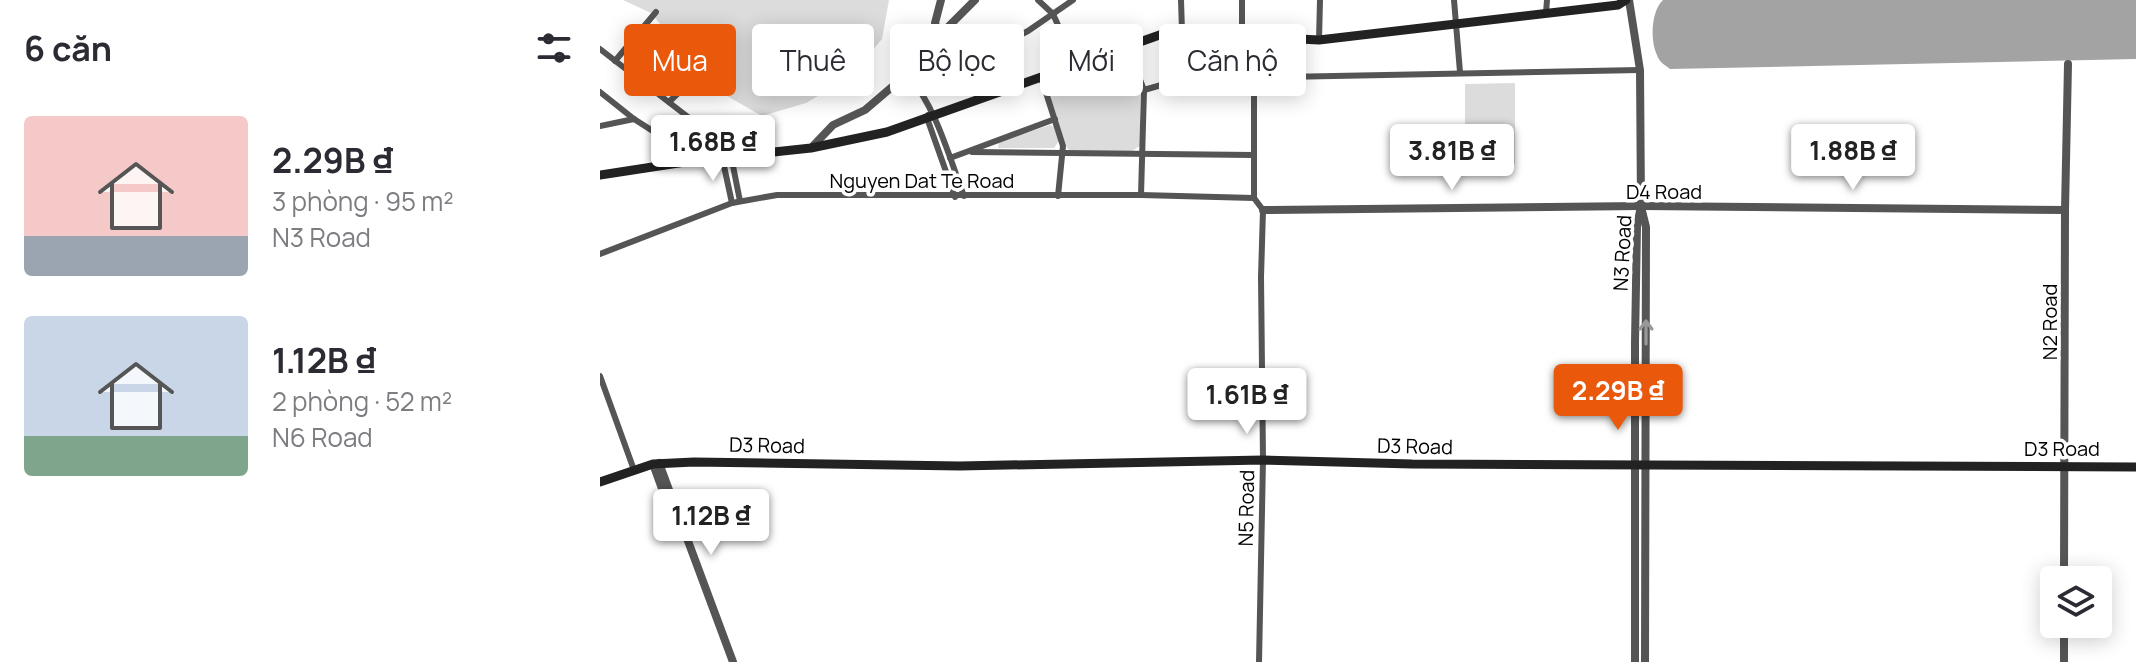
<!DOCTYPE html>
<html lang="vi">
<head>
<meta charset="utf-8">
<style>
	:root { --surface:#fff; --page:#f2f2f3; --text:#2b2b33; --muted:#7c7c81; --accent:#ea580c }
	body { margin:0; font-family:Manrope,sans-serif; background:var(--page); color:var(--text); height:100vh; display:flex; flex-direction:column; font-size:30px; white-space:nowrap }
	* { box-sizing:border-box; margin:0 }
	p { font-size:26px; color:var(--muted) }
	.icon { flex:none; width:44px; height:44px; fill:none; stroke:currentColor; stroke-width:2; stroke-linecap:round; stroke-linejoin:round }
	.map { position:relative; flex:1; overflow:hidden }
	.details { display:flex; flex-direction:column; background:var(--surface); width:600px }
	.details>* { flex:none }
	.banner { position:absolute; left:24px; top:24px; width:760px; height:72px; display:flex; gap:16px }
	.controls { position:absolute; left:1440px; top:566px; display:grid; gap:16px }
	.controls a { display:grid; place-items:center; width:72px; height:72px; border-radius:8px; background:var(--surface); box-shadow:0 4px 20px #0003; font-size:40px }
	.price { position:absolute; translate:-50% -68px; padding:0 18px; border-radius:8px; background:#fff; color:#222; font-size:26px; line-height:52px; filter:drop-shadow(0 2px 4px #0008) }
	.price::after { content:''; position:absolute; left:50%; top:48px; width:24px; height:18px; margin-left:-12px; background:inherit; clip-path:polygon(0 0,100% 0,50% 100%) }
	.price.selected { background:var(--accent); color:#fff }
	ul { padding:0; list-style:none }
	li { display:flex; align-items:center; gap:24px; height:200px; padding:0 24px }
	li span { display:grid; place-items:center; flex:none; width:224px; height:160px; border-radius:8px; color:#555 }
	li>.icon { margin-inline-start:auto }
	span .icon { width:96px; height:96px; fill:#fffc; stroke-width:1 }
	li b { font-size:34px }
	h2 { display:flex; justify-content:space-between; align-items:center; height:96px; padding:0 24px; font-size:34px }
	.chip { padding:0 28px; border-radius:8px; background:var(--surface); box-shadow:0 4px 20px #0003; font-size:28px; line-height:72px }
	.chip.selected { background:var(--accent); color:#fff }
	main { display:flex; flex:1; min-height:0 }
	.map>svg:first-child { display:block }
	.green { fill:#dcdcdc }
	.water { fill:#a3a3a3 }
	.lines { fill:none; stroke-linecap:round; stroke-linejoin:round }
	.minor { stroke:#555; stroke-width:6 }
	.tertiary { stroke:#555; stroke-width:8 }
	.secondary { stroke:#222; stroke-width:9 }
	.oneway { stroke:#999 }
	.labels { text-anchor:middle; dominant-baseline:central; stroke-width:7; stroke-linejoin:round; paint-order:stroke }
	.street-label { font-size:20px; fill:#000; stroke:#fff }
</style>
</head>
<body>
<main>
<section class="details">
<h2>6 căn<svg class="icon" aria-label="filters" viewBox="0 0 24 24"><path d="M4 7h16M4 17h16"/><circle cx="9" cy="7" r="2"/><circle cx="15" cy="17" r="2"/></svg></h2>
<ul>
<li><span style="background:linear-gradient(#f6c9c9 75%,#9aa5b1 0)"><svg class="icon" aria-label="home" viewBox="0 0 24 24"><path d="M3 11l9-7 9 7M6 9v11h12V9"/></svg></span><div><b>2.29B ₫</b><p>3 phòng · 95 m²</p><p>N3 Road</p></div></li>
<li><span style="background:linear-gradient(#c9d6e8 75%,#7fa58c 0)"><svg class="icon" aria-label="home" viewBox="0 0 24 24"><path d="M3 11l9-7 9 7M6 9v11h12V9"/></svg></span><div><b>1.12B ₫</b><p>2 phòng · 52 m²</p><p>N6 Road</p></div></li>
</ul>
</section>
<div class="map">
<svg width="1536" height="662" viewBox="0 0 1536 662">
	<rect width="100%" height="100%" fill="#fff"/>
	<g class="green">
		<path d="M23 0H289L282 39 249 78 206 103 162 116 113 88 51 13Z"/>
		<path d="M519 54 527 55 540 91V146L532 151H470L467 148 446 87 447 80Z"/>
		<path d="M915 83V164H865V84Z"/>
		<path d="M450 125 454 127 459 141 454 148H398L399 142Z"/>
	</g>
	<path class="water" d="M1063 0H1536V59L1070 69C1065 65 1059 62 1057 55 1050 41 1051 11 1063 0Z"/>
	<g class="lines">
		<g class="minor">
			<path d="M438 0 453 14 476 65"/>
			<path d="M581 0 582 31"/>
			<path d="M854 0 860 72"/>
			<path d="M946 13 947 0"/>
			<path d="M642 35V0"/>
			<path d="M654 36V198L663 210 661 277 663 460 659 662"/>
			<path d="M719 40 720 0"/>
			<path d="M527 46 544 90 541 195"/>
			<path d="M0 49 88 117 143 155"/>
			<path d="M15 61 56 12"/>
			<path d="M361 65 428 31 473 0"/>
			<path d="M308 74C337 110 348 154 364 196"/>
			<path d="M441 77 463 146 458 196"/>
			<path d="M544 90 582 79 1040 70"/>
			<path d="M0 92 34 119 98 160"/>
			<path d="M69 102 106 66"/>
			<path d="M328 115 327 118 355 197"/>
			<path d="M0 126 34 119"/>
			<path d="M372 152 654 155"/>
			<path d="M131 156 140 201"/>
			<path d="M122 157 132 203"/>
			<path d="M350 158 455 119"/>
			<path d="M0 254 132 203 177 195H541L654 198"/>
			<path d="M0 376 34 470"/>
		</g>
		<g class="tertiary">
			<path d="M1029 0 1040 70 1041 206 1037 226 1035 343V662"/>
			<path d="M340 37 335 23 341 0"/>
			<path d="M211 148 233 125 265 110 320 63 344 31 375 0"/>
			<path d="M663 210 1041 206 1465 210"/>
			<path d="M1042 211 1046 227 1045 662"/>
			<path d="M59 463 133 662"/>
			<path d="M53 464 65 497"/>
			<path d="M1464 580 1465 210 1468 64"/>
			<path d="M1464 662V624"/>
		</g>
		<g class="secondary">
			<path d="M0 175 98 160 211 148 287 132 568 32 719 40 1018 5 1026 0"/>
			<path d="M0 482 53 464 94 462 360 466 663 460 812 464 1536 467"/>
		</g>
	</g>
	<defs><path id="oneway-shaft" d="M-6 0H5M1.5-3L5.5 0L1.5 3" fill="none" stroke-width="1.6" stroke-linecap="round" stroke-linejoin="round" transform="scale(2)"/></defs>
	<use class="oneway" href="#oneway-shaft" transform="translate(1046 332) rotate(-90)"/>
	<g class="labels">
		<g class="street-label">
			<text x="322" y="180">Nguyen Dat Te Road</text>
			<text x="1064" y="191">D4 Road</text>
			<text transform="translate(1022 253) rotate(-87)">N3 Road</text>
			<text transform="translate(1449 322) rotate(-90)">N2 Road</text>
			<text transform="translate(167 445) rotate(1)">D3 Road</text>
			<text transform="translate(815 446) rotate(1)">D3 Road</text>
			<text x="1462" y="448">D3 Road</text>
			<text transform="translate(646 508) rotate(-89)">N5 Road</text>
		</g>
	</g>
</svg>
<div class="controls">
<a><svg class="icon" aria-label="layers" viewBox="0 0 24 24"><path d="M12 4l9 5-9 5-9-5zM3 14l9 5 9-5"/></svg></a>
</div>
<b class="price" style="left:113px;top:183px">1.68B ₫</b>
<b class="price" style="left:852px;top:192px">3.81B ₫</b>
<b class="price" style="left:1253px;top:192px">1.88B ₫</b>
<b class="price selected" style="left:1018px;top:432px">2.29B ₫</b>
<b class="price" style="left:647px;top:436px">1.61B ₫</b>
<b class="price" style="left:111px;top:557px">1.12B ₫</b>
<div class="banner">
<a class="chip selected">Mua</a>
<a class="chip">Thuê</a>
<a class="chip">Bộ lọc</a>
<a class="chip">Mới</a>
<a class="chip">Căn hộ</a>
</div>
</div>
</main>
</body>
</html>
